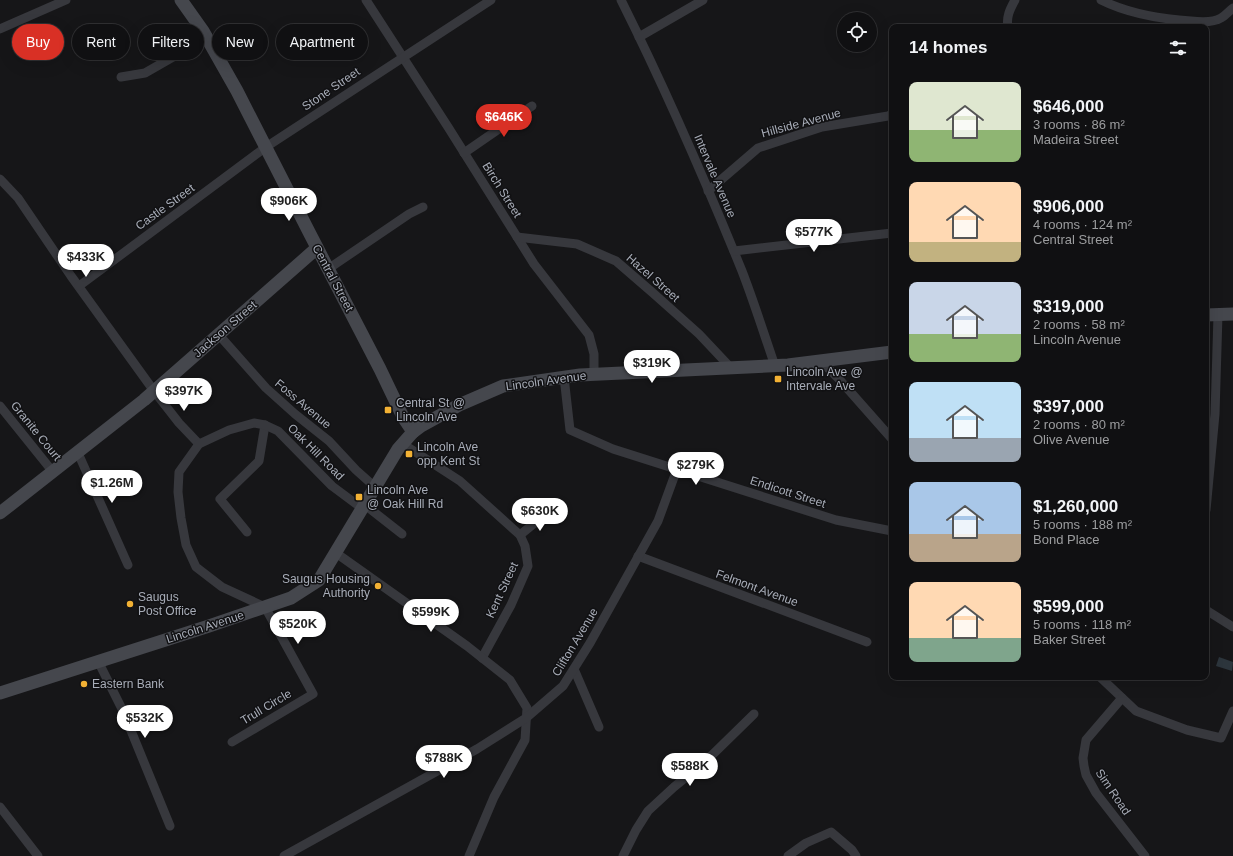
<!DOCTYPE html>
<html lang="en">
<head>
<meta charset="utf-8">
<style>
	:root { --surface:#101012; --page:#1e1e20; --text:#f1f3f6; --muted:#9c9d9f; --line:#303032; --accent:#d93025 }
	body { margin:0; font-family:Helvetica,sans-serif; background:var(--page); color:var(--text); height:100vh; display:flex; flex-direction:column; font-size:15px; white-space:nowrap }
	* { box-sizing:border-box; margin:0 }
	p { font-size:13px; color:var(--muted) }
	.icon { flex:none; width:22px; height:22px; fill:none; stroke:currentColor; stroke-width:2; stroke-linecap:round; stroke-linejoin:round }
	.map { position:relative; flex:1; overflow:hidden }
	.details { position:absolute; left:889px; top:24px; width:320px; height:656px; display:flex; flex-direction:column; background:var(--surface); border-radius:8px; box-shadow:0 4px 16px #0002,0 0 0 1px var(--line) }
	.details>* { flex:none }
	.hud { position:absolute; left:12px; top:24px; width:380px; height:36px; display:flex; gap:8px }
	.fabs { position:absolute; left:837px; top:12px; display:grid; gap:8px }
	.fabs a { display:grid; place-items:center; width:40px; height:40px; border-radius:50%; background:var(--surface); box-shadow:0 4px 16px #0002,0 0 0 1px var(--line); font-size:20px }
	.price { position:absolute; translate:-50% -34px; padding:0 9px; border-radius:14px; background:#fff; color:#222; font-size:13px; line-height:26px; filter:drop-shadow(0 1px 2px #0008) }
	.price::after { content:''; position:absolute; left:50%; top:24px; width:12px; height:9px; margin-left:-6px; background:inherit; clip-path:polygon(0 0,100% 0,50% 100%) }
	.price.on { background:var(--accent); color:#fff }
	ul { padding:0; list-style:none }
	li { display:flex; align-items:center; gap:12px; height:100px; padding:0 20px }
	li span { display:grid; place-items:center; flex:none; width:112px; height:80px; border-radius:8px; color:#555 }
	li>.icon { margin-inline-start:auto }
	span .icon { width:48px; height:48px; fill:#fffc; stroke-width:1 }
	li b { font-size:17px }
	h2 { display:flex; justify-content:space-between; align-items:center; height:48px; padding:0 20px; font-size:17px }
	.pill { padding:0 14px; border-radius:18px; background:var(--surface); box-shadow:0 4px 16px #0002,0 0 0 1px var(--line); font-size:14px; line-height:36px }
	.pill.on { background:var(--accent); color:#fff }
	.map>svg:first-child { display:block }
	.water { fill:#2c353c }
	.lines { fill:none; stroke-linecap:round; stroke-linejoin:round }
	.street { stroke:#37383d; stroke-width:9 }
	.secondary { stroke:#45474d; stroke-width:13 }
	.poi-dot { fill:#f2b134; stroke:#111113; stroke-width:1.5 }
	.labels { text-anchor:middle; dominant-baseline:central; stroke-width:3; stroke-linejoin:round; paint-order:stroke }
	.street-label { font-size:12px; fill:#a8adb8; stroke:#111113 }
	.poi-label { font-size:12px; fill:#a8adb8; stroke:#111113; text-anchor:start }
</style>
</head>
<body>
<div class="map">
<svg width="1233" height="856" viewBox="0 0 1233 856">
	<rect width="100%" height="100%" fill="#161618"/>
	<path class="water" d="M1219 657 1233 662 1232 671 1216 666Z"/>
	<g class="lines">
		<g class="street">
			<path d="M366 0 448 127 534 264 589 335 594 354V374"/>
			<path d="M621 0C665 88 705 180 742 271 754 302 764 334 775 366"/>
			<path d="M1101 0C1129 14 1160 19 1191 21 1200 22 1213 23 1221 18 1225 16 1229 11 1233 8"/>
			<path d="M1008 27C1006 17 1010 9 1015 0"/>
			<path d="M0 29 66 0"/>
			<path d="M639 37 703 0"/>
			<path d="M121 77 145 73 206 38"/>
			<path d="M464 153 532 106"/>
			<path d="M0 179 18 198 71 276 154 391 179 423 199 444"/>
			<path d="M708 191 758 148 822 127 888 116 892 114"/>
			<path d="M517 237 577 244 616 261 653 293 699 334 731 368"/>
			<path d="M734 251 892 233"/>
			<path d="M328 269 409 214 423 207"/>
			<path d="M79 286 266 147 491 0"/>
			<path d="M219 335 266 388 295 414 329 441 356 470 375 487"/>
			<path d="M821 361 839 379 892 439"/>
			<path d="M564 377 570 430 613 449 836 520 892 531"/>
			<path d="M0 406 53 472"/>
			<path d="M403 444 460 481 520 535 525 546 528 566 511 605 482 658"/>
			<path d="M78 453 128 565"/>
			<path d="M365 505 402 534"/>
			<path d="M1206 510 1215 414 1218 315"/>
			<path d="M247 532 220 499 259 461 265 425"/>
			<path d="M520 535 548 512"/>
			<path d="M336 553 467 646 510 680 527 708 525 740 494 797 469 856"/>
			<path d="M638 556 867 642"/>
			<path d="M1206 610 1233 627"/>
			<path d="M98 661 123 711 170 826"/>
			<path d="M574 669 599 727"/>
			<path d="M1100 677 1136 711 1187 730 1221 738 1233 711"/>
			<path d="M1122 698 1086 740 1083 758 1084 766 1086 775 1096 793 1145 856"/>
			<path d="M232 742 313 694 265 607 222 587 196 567 186 545 181 518 178 492 179 472 199 444 229 430 254 423 265 425 278 431 332 486 363 509"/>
			<path d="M0 807 38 856"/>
			<path d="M284 856 477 749 526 718 563 686 590 643 658 521 677 469"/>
			<path d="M623 856 636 830 648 811 674 787 707 760 754 714"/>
			<path d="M788 856 806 843 831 832 852 850 856 856"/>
		</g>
		<g class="secondary">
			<path d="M181 0 203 31 237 91 309 232 380 369 403 417 413 432"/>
			<path d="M1206 315 1233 314"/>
			<path d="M0 513 144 400 317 248"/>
			<path d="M0 693 209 626 291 598 319 580 398 449 413 432 421 426 459 405 503 386 580 375 788 365 892 352"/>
		</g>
	</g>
	<g class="poi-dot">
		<rect x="774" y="375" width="8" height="8" rx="2"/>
		<rect x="384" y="406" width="8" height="8" rx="2"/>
		<rect x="405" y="450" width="8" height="8" rx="2"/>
		<rect x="355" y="493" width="8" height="8" rx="2"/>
		<circle cx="378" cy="586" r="4"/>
		<circle cx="130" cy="604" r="4"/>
		<circle cx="84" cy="684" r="4"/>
	</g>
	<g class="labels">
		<g class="street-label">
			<text transform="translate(331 89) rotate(-34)">Stone Street</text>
			<text transform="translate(801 123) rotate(-15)">Hillside Avenue</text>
			<text transform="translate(715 176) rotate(67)">Intervale Avenue</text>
			<text transform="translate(502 190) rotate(58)">Birch Street</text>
			<text transform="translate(165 207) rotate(-36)">Castle Street</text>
			<text transform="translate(333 278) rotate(62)">Central Street</text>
			<text transform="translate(653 278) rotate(41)">Hazel Street</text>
			<text transform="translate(225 329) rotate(-41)">Jackson Street</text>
			<text transform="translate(546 381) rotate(-8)">Lincoln Avenue</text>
			<text transform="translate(303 404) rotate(40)">Foss Avenue</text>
			<text transform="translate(36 431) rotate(51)">Granite Court</text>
			<text transform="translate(316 452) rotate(45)">Oak Hill Road</text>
			<text transform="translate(788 492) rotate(18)">Endicott Street</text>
			<text transform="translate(757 588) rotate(20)">Felmont Avenue</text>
			<text transform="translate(502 590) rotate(-65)">Kent Street</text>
			<text transform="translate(205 627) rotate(-18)">Lincoln Avenue</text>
			<text transform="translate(575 642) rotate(-59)">Clifton Avenue</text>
			<text transform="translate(266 707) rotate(-31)">Trull Circle</text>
			<text transform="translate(1113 792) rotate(56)">Sim Road</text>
		</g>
		<g class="poi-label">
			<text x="786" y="372">Lincoln Ave @<tspan x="786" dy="14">Intervale Ave</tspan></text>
			<text x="396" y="403">Central St @<tspan x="396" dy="14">Lincoln Ave</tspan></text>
			<text x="417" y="447">Lincoln Ave<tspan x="417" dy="14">opp Kent St</tspan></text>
			<text x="367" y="490">Lincoln Ave<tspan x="367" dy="14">@ Oak Hill Rd</tspan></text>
			<text x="370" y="579" text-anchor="end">Saugus Housing<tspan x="370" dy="14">Authority</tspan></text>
			<text x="138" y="597">Saugus<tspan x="138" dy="14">Post Office</tspan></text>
			<text x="92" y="684">Eastern Bank</text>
		</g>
	</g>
</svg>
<div class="fabs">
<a><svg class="icon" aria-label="locate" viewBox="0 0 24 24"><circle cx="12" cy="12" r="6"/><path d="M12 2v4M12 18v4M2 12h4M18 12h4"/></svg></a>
</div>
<b class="price on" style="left:504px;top:138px">$646K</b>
<b class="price" style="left:289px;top:222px">$906K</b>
<b class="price" style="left:814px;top:253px">$577K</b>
<b class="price" style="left:86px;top:278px">$433K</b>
<b class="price" style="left:652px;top:384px">$319K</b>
<b class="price" style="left:184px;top:412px">$397K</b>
<b class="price" style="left:696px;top:486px">$279K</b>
<b class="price" style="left:112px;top:504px">$1.26M</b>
<b class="price" style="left:540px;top:532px">$630K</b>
<b class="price" style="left:431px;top:633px">$599K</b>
<b class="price" style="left:298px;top:645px">$520K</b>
<b class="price" style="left:145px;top:739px">$532K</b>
<b class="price" style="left:444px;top:779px">$788K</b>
<b class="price" style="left:690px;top:787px">$588K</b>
<div class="hud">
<a class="pill on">Buy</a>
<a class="pill">Rent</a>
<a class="pill">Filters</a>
<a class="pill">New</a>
<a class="pill">Apartment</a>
</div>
<section class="details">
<h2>14 homes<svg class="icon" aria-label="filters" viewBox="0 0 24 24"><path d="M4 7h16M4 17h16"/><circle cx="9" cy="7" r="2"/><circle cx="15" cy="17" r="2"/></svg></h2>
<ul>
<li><span style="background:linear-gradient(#dfe7d0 60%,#8fb573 0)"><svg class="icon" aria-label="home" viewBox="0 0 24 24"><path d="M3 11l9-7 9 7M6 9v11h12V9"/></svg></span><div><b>$646,000</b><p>3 rooms · 86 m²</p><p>Madeira Street</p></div></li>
<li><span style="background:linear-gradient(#ffd9b3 75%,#c2b280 0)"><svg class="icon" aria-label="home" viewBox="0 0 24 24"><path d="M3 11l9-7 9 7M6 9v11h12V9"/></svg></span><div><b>$906,000</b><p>4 rooms · 124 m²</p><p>Central Street</p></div></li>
<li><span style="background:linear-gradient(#c9d6e8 65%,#8fb573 0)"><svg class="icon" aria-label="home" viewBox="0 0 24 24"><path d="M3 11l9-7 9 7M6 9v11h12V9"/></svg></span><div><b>$319,000</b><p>2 rooms · 58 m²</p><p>Lincoln Avenue</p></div></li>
<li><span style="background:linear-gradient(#bfe0f5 70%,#9aa5b1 0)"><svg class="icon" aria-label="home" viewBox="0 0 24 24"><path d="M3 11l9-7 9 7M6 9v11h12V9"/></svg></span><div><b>$397,000</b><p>2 rooms · 80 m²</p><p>Olive Avenue</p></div></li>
<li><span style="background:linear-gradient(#a9c7e8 65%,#b9a48a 0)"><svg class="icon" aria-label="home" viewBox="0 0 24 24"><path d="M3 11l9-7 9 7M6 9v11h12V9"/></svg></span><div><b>$1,260,000</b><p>5 rooms · 188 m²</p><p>Bond Place</p></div></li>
<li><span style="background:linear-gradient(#ffd9b3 70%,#7fa58c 0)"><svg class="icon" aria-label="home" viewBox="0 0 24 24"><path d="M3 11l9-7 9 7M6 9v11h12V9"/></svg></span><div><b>$599,000</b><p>5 rooms · 118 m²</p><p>Baker Street</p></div></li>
</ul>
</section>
</div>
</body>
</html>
